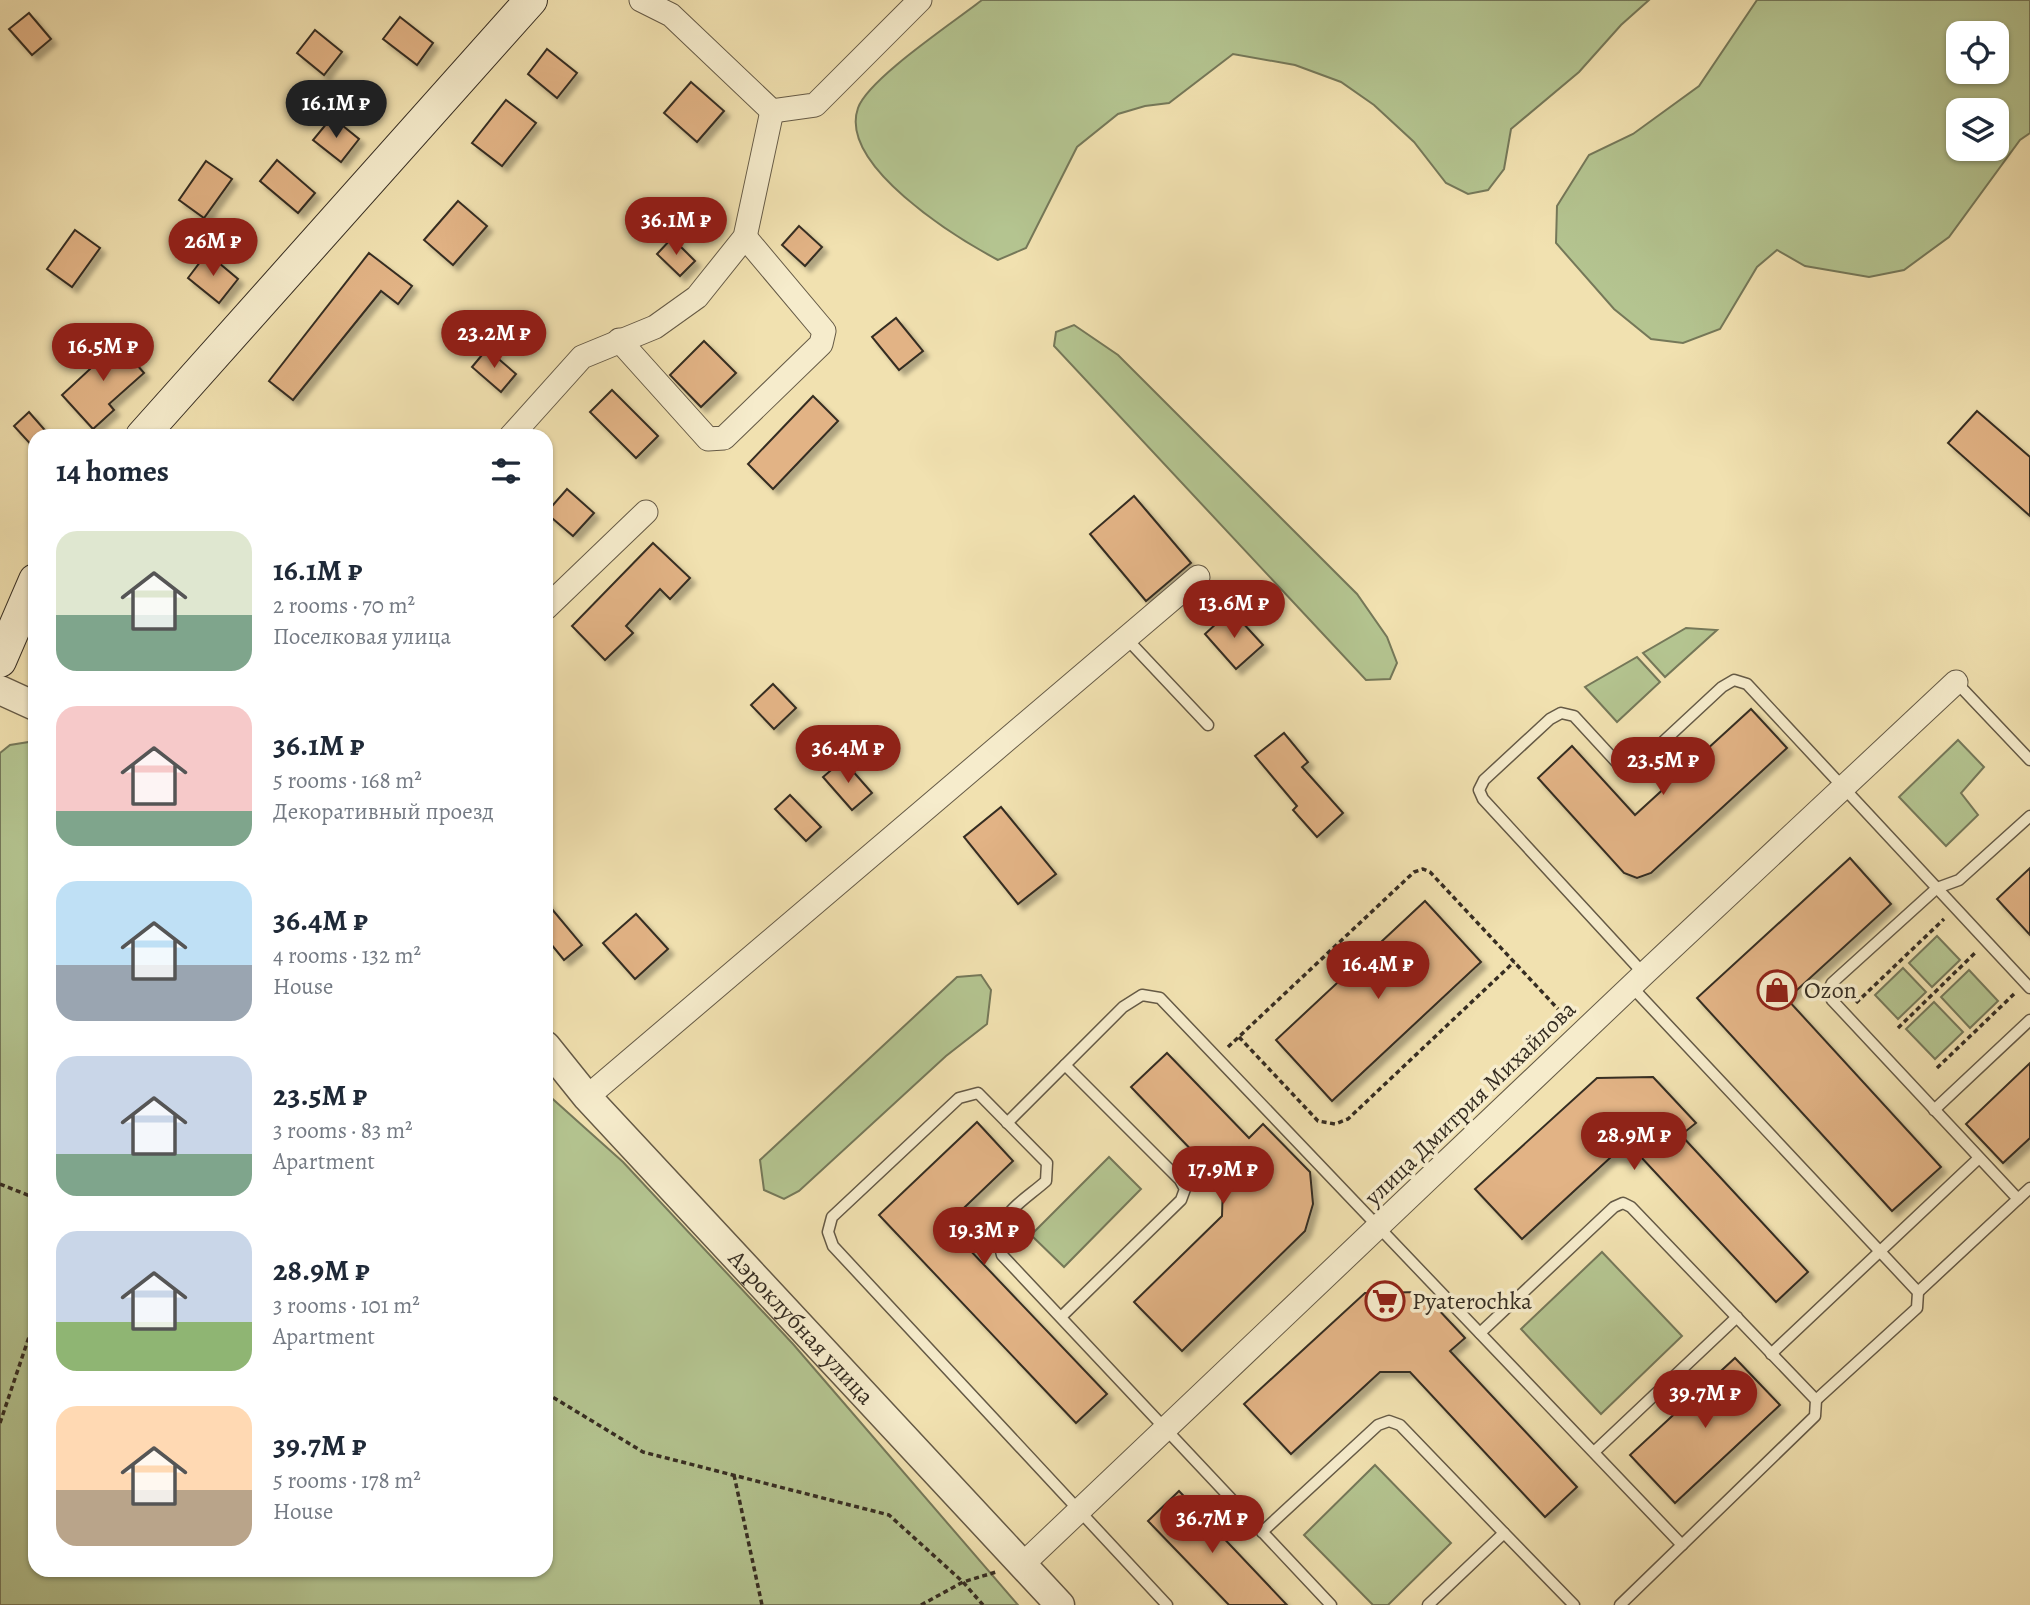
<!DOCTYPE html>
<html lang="en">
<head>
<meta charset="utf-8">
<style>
	:root { --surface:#fff; --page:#f2f2f3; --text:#1f2937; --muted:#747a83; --accent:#8f2418 }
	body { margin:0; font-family:Alegreya,serif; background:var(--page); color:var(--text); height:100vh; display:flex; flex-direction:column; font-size:26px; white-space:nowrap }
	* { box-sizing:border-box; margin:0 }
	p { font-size:23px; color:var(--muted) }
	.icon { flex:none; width:38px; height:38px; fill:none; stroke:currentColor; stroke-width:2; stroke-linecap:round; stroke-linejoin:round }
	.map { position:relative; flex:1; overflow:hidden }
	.sheet { position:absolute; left:28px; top:429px; width:525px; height:1148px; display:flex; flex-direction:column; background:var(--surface); border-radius:21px; box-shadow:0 2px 5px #0004 }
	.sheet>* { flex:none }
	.tools { position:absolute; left:1946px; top:21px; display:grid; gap:14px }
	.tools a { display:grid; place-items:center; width:63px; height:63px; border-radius:14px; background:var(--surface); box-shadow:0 2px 5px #0004; font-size:35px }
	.price { position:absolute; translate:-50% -60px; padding:0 16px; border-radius:24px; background:var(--accent); color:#fff; font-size:23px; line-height:46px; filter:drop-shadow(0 2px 4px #0008) }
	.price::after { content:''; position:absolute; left:50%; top:42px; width:21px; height:16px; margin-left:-10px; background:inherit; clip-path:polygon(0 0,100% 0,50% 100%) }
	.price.on { background:#222; color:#fff }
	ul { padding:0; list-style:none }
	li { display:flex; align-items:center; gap:21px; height:175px; padding:0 28px }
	li span { display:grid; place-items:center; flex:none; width:196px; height:140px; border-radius:21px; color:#555 }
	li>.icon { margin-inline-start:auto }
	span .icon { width:84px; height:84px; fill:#fffc; stroke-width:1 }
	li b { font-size:30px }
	h2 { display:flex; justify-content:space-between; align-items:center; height:84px; padding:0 28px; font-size:30px }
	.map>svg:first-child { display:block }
	.green { fill:#b4c490; stroke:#757859; stroke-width:2; fill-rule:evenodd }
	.building { fill:#e2b385; stroke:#362d22; stroke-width:2; filter:url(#shadow) }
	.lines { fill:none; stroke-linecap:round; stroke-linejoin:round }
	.service-casing { stroke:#655a46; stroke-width:13 }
	.minor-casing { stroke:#655a46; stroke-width:25 }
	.tertiary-casing { stroke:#655a46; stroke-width:31 }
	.secondary-casing { stroke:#362d22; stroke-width:34 }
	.path { stroke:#362d22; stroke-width:3.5; stroke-dasharray:5 3.5; stroke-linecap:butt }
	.service { stroke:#f6eccc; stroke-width:10 }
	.minor { stroke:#f6eccc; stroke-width:23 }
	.tertiary { stroke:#f6eccc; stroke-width:28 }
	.secondary { stroke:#f6eccc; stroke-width:32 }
	.labels { text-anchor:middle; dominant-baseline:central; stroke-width:7; stroke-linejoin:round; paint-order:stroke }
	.poi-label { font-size:24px; fill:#362d22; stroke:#f6eccc; text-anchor:start }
	.street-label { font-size:24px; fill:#362d22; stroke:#f6eccc }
</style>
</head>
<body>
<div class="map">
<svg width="2030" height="1605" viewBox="0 0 2030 1605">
	<defs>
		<filter id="shadow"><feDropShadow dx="5.5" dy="5.5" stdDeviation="2" flood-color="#0004"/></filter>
	</defs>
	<rect width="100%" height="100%" fill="#f1e1b0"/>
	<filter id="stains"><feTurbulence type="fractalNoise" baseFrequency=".00286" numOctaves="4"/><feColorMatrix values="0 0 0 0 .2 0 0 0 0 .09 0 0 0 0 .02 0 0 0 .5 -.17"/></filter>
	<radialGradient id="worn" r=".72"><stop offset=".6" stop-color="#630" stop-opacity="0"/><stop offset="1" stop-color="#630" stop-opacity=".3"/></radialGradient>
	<g class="green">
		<path d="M982 0H1649L1621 25 1579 72 1511 129 1504 169 1488 190 1468 194 1446 183 1414 142 1374 105 1341 82 1295 65 1233 54 1169 103 1145 106 1118 114 1077 147 1026 248 998 260C955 237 838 165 858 108 868 79 954 22 982 0Z"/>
		<path d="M1757 0H2030V133L2020 140 1949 237 1904 270 1869 277 1805 266 1777 250 1757 267 1720 329 1683 343 1651 339 1614 309 1556 243 1557 206 1589 155 1633 134 1699 86ZM1958 33H1997V72H1958ZM1958 110H1997V149H1958Z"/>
		<path d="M1074 325 1118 355 1357 594 1387 637 1397 663 1390 679 1366 680 1054 346 1056 332Z"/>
		<path d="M1686 628 1717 630 1665 677 1643 653Z"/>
		<path d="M1637 657 1660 682 1617 722 1585 687Z"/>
		<path d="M1958 740 1984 767 1961 793 1978 815 1946 846 1899 797Z"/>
		<path d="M35 741V1570H546V1093L623 1162 793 1344 1018 1605H0V753L10 745Z"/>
		<path d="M1937 936 1960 960 1932 987 1909 963Z"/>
		<path d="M1903 968 1926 992 1898 1019 1875 995Z"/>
		<path d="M1969 970 1998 1001 1970 1028 1941 997Z"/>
		<path d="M981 975 991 990 987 1024 946 1056 799 1191 784 1199 764 1190 760 1160 957 977Z"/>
		<path d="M1934 1002 1963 1032 1935 1059 1906 1029Z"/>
		<path d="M1109 1157 1141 1189 1064 1267 1031 1235Z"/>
		<path d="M1602 1252 1682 1336 1601 1414 1521 1329Z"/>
		<path d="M1375 1465 1451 1543 1388 1605H1373L1304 1535Z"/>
	</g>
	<g class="building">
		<path d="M29 13 51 39 32 55 9 29Z"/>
		<path d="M400 17 433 43 417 65 383 39Z"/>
		<path d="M315 30 342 52 324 75 297 53Z"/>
		<path d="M547 49 577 73 557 98 528 74Z"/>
		<path d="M691 82 724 111 697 142 664 113Z"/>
		<path d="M506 100 536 123 502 166 472 143Z"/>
		<path d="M332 117 359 139 341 162 313 140Z"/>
		<path d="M277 160 315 193 298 213 260 181Z"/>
		<path d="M206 161 232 179 204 218 179 200Z"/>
		<path d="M458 201 487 226 453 265 424 240Z"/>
		<path d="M799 226 822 247 805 266 782 245Z"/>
		<path d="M75 230 100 248 72 287 47 269Z"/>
		<path d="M672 238 695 261 680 276 657 254Z"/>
		<path d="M207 253 238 279 219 303 188 278Z"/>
		<path d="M369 253 412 286 398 304 381 291 293 400 269 381Z"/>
		<path d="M896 318 923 351 899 370 872 337Z"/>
		<path d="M112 336 144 373 109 404 114 410 93 429 62 395 103 357 97 350Z"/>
		<path d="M704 341 736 373 701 407 670 375Z"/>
		<path d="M487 349 516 374 501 392 472 367Z"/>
		<path d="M612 390 658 436 636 458 590 412Z"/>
		<path d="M813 396 838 421 773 489 748 464Z"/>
		<path d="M1977 411 2030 457V516L1948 443Z"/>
		<path d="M29 412 50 436H35V449L14 426Z"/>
		<path d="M567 489 594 513 573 536 546 513Z"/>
		<path d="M1134 496 1191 563 1146 601 1090 534Z"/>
		<path d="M653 543 690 578 670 599 660 589 626 626 633 633 605 660 572 626Z"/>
		<path d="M1231 610 1263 645 1236 669 1205 634Z"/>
		<path d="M773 684 796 708 774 729 751 705Z"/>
		<path d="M1751 709 1787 748 1651 873 1637 878 1624 873 1538 778 1572 746 1635 815Z"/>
		<path d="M1284 733 1308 762 1302 767 1343 813 1317 837 1293 810 1297 806 1255 756Z"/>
		<path d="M843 760 872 793 852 810 823 777Z"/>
		<path d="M790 795 821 827 806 841 775 809Z"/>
		<path d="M1001 807 1056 874 1018 904 964 837Z"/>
		<path d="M1850 858 1891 904 1787 999 1941 1167 1892 1211 1697 998Z"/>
		<path d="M2030 868V935L1997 899Z"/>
		<path d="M1425 901 1481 962 1332 1101 1276 1040Z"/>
		<path d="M546 902 582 945 564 960 546 938Z"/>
		<path d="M636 914 668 949 635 979 603 943Z"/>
		<path d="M1167 1053 1249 1138 1263 1124 1310 1172 1313 1204 1305 1231 1182 1351 1134 1302 1222 1216 1223 1183 1131 1087Z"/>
		<path d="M2030 1063V1138L2003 1163 1966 1124Z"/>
		<path d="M1653 1077 1696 1123 1681 1135 1808 1272 1776 1302 1641 1157H1611L1522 1239 1475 1189 1597 1078Z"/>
		<path d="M977 1122 1013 1161 946 1225 1107 1394 1076 1423 879 1215Z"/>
		<path d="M1422 1292 1465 1338 1450 1351 1577 1487 1545 1517 1410 1372H1380L1291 1454 1244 1404 1365 1293Z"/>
		<path d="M1735 1358 1780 1405 1675 1503 1630 1455Z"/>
		<path d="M1179 1491 1287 1605H1229L1148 1521Z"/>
	</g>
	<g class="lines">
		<g class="service-casing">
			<g id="service">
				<path d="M1126 638 1208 725"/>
				<path d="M1956 682 2030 760"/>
				<path d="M2030 816 1959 880 1937 888 1832 983 1828 991 1832 1000 2018 1199 2030 1188"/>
				<path d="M1644 974 1483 799 1479 790 1484 780 1550 719 1561 713 1574 716 1620 766 1629 769 1637 766 1722 687 1734 680 1747 684 2030 988"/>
				<path d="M1631 986 1918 1292 1917 1308 1816 1400"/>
				<path d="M1934 1110 2030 1020"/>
				<path d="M1007 1123 1123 1007 1142 995 1160 998 1682 1545"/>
				<path d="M1918 1292 2018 1199"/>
				<path d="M1061 1317 1181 1200 1185 1189 1180 1180 1065 1065"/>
				<path d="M1480 1333 1614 1207 1623 1203 1631 1207 1816 1400 1815 1416 1620 1605"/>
				<path d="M1771 1354 1979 1158"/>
				<path d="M1594 1452 1737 1317"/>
				<path d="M1262 1532 1378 1425 1389 1421 1400 1425 1504 1533"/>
				<path d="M1167 1605 833 1246 828 1232 832 1217 959 1098 978 1093 1047 1163 1046 1181C1020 1204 990 1217 1002 1255L1331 1605"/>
				<path d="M1428 1605 1504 1533 1574 1605"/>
			</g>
		</g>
		<g class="minor-casing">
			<g id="minor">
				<path d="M641 0 671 15 772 111"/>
				<path d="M772 111 815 105 920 0"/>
				<path d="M619 340 708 439 724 438 821 344 824 331 745 237"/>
				<path d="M511 436 582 357 655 327 697 297 745 237 772 111"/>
				<path d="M546 608 646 512"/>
				<path d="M587 1097 1198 577"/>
				<path d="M1023 1564 1644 974 1956 682"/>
			</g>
		</g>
		<g class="tertiary-casing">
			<g id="tertiary">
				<path d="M0 690 35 706"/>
				<path id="s1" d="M546 1046 587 1097 1060 1605"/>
			</g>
		</g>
		<g class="secondary-casing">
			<g id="secondary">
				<path d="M142 436 531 0"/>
				<path d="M0 661 35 580"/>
			</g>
		</g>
		<g class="path">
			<path d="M1856 1003 1944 919"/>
			<path d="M1898 1028 1977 951"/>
			<path d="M1239 1037 1318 1121 1335 1124 1348 1119 1514 962"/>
			<path d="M1228 1047 1414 872 1423 869 1430 872 1558 1009"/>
			<path d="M1937 1068 2014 994"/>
			<path d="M0 1184 35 1198"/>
			<path d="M546 1393 643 1452 889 1515 963 1582 983 1605"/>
			<path d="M0 1423 35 1319"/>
			<path d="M734 1475 762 1605"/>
			<path d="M921 1605 963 1582 996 1572"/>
		</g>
		<use href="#service" class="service"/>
		<use href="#minor" class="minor"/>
		<use href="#tertiary" class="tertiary"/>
		<use href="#secondary" class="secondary"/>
	</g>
	<defs>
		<g id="shop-ring" transform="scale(2.0125)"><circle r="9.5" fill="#f6eccc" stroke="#8f2418" stroke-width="1.5"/><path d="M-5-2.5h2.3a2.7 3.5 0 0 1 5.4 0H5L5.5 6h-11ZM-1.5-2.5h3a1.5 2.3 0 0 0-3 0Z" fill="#8f2418"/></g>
		<g id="supermarket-ring" transform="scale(2.0125)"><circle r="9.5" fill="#f6eccc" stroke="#8f2418" stroke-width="1.5"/><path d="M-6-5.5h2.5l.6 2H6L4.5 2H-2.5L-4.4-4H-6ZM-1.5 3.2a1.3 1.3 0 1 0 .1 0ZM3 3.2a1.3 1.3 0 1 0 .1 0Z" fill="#8f2418"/></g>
	</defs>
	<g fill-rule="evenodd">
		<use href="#shop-ring" x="1777" y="990"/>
		<use href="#supermarket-ring" x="1385" y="1301"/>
	</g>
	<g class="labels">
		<g class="poi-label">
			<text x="1804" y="990">Ozon</text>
			<text x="1412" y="1301">Pyaterochka</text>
		</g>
		<g class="street-label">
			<text transform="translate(1470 1103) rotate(-44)">улица Дмитрия Михайлова</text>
			<text stroke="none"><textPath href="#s1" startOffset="380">Аэроклубная улица</textPath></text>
		</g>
	</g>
	<rect width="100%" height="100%" filter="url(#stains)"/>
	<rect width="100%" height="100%" fill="url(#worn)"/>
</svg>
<div class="tools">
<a><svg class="icon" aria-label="locate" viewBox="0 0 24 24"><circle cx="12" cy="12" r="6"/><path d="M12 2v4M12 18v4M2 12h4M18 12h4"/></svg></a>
<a><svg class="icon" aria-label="layers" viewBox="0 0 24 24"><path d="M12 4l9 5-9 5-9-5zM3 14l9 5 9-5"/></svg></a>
</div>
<b class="price on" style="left:336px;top:140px">16.1M ₽</b>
<b class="price" style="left:676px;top:257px">36.1M ₽</b>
<b class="price" style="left:213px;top:278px">26M ₽</b>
<b class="price" style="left:494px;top:370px">23.2M ₽</b>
<b class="price" style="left:103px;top:383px">16.5M ₽</b>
<b class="price" style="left:1234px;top:640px">13.6M ₽</b>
<b class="price" style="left:848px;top:785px">36.4M ₽</b>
<b class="price" style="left:1663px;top:797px">23.5M ₽</b>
<b class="price" style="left:1378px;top:1001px">16.4M ₽</b>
<b class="price" style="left:1634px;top:1172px">28.9M ₽</b>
<b class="price" style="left:1223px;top:1206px">17.9M ₽</b>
<b class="price" style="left:984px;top:1267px">19.3M ₽</b>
<b class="price" style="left:1705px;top:1430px">39.7M ₽</b>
<b class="price" style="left:1212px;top:1555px">36.7M ₽</b>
<section class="sheet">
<h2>14 homes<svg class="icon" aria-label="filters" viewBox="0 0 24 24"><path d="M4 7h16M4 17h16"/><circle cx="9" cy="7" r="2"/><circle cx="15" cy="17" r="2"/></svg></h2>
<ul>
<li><span style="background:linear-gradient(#dfe7d0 60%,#7fa58c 0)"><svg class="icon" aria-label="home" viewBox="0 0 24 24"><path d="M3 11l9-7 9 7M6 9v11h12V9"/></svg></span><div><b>16.1M ₽</b><p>2 rooms · 70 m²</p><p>Поселковая улица</p></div></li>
<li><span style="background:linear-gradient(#f6c9c9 75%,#7fa58c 0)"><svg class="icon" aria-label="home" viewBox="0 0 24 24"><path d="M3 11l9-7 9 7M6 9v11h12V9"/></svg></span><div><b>36.1M ₽</b><p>5 rooms · 168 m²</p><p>Декоративный проезд</p></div></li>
<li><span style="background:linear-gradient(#bfe0f5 60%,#9aa5b1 0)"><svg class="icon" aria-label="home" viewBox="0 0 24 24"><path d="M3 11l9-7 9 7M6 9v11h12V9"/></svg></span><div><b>36.4M ₽</b><p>4 rooms · 132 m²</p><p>House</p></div></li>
<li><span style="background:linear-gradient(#c9d6e8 70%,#7fa58c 0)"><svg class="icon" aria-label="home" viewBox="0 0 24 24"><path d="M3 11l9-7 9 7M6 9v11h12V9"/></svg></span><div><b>23.5M ₽</b><p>3 rooms · 83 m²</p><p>Apartment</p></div></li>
<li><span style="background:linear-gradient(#c9d6e8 65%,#8fb573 0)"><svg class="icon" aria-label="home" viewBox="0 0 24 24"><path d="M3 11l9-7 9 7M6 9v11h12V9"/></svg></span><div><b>28.9M ₽</b><p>3 rooms · 101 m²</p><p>Apartment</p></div></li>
<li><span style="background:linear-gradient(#ffd9b3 60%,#b9a48a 0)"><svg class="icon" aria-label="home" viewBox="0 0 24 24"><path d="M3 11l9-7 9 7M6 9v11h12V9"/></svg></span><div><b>39.7M ₽</b><p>5 rooms · 178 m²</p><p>House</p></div></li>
</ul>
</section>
</div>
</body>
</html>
